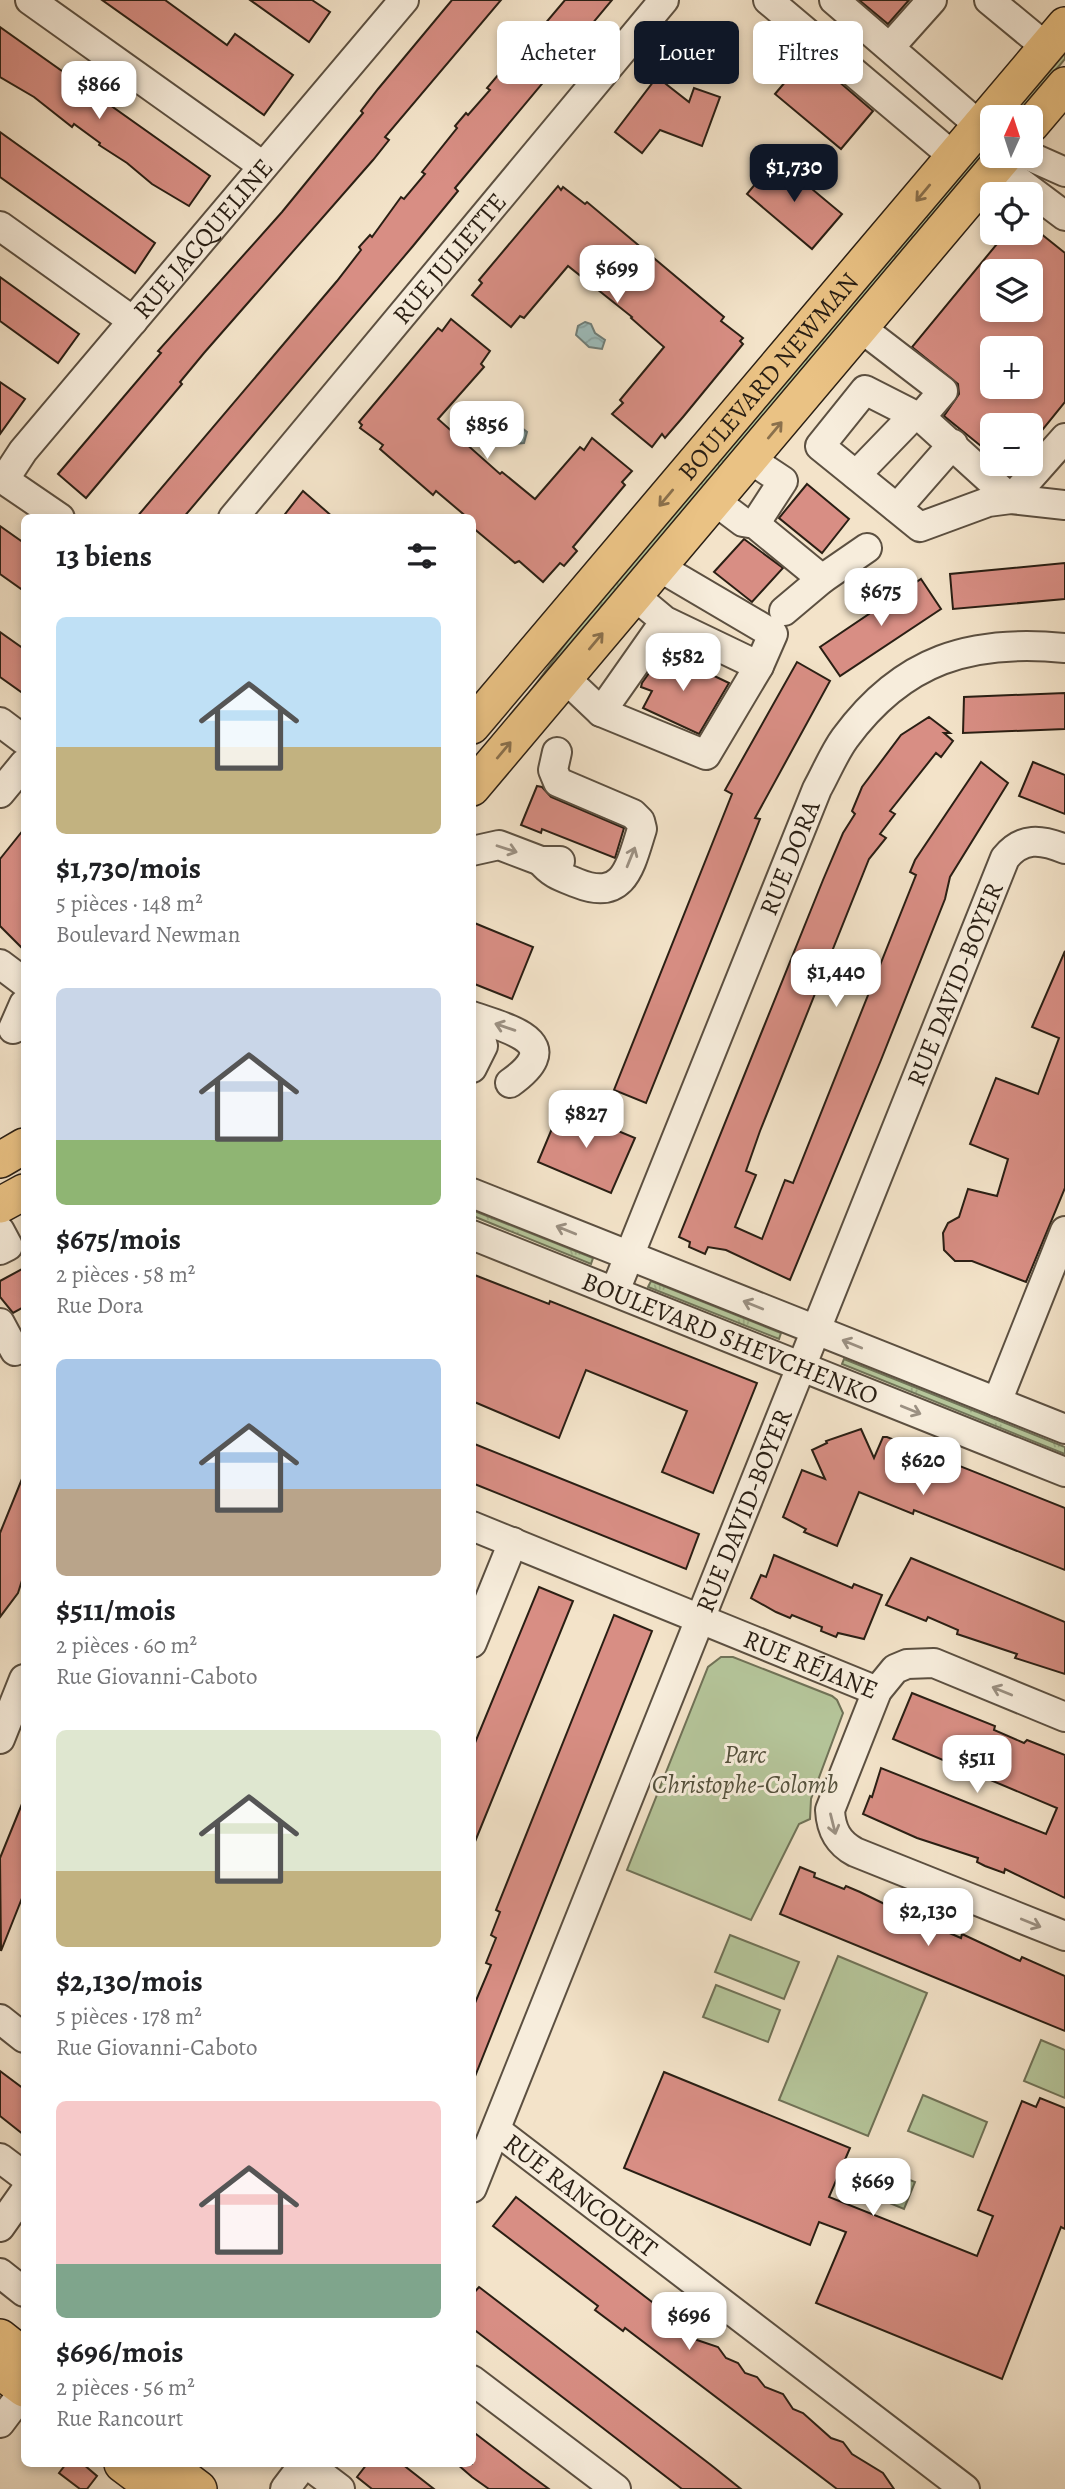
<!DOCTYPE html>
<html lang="fr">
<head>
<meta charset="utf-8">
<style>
	:root { --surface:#fff; --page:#f6f6f6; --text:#202124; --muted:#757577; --accent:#111827 }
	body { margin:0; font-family:Alegreya,serif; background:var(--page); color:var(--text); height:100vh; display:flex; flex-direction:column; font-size:26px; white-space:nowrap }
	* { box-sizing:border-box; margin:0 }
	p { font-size:23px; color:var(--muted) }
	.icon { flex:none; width:38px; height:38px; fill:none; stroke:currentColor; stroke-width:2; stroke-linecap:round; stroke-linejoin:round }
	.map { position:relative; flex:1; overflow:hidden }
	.details { position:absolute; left:21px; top:514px; width:455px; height:1953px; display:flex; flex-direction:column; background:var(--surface); border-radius:10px; box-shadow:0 4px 10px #0003 }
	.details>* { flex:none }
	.guide { position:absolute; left:497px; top:21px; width:462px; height:63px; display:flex; gap:14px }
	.needle { width:46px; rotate:3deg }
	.tools { position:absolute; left:980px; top:105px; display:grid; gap:14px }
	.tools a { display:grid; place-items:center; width:63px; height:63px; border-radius:10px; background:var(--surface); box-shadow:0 4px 10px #0003; font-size:35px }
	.price { position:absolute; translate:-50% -60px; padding:0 16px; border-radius:14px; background:#fff; color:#222; font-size:23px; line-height:46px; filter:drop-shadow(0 2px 4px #0008) }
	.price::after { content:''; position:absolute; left:50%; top:42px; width:21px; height:16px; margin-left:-10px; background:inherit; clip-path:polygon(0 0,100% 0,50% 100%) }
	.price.on { background:var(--accent); color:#fff }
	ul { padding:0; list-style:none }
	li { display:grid; align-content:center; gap:14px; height:371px; padding:0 35px }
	li span { display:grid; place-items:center; height:217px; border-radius:10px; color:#555 }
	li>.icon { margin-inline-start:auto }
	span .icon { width:126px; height:126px; fill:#fffc; stroke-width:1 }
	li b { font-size:30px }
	h2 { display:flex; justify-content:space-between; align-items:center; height:84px; padding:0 35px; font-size:30px }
	.chip { padding:0 24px; border-radius:10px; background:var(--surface); box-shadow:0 4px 10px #0003; font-size:24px; line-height:63px }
	.chip.on { background:var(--accent); color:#fff }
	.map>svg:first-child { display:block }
	.grass { fill:url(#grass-tufts); stroke:#707257; stroke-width:2 }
	.park { fill:#b5c59a; stroke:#707257; stroke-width:2 }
	.water { fill:url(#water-waves); stroke:#6f7e79; stroke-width:2 }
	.building { fill:#d88e84; stroke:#2a1f14; stroke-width:2; fill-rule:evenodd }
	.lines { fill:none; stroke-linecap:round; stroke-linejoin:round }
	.minor-casing { stroke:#5c5041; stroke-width:32 }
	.major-casing { stroke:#2a1f14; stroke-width:38 }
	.minor { stroke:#f7eddc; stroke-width:28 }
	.major { stroke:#eac284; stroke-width:35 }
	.oneway { stroke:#8a704c }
	.oneway2 { stroke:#9b9082 }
	.labels { text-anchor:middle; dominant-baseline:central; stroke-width:6; stroke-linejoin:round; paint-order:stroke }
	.street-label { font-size:26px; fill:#2a1f14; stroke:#f7eddc }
	.park-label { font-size:26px; font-style:italic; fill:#54513c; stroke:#f7eddc }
</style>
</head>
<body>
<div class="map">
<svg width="1065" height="2489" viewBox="0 0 1065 2489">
	<defs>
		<pattern id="grass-tufts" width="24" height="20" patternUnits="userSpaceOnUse" patternTransform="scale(1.75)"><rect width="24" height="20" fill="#b5c59a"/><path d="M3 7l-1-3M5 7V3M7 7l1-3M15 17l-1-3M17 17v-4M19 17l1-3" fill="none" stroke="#9ca984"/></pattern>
		<pattern id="water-waves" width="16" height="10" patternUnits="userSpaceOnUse" patternTransform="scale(1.75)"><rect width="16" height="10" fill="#9dbdbc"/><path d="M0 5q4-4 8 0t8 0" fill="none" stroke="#87a2a1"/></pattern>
	</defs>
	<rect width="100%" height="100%" fill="#f3e3c9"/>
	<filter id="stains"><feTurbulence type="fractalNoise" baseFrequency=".00286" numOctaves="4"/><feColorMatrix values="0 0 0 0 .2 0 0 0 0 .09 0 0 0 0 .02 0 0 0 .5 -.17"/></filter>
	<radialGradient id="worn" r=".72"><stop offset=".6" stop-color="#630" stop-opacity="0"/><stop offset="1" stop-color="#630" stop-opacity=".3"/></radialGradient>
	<g class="grass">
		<path d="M1065 49V59L1059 66 1016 117H1007Z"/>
		<path d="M992 135V145L524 700 572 635Z"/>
		<path d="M472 1210 593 1258 591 1264 473 1216Z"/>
		<path d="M651 1281 781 1333 779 1339 648 1287Z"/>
		<path d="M844 1359 1065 1447V1454L842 1364Z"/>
	</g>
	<g class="park">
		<path d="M721 1657H733L832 1696 837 1700 843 1713 811 1799 810 1819 799 1824 751 1920 627 1870 708 1667Z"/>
		<path d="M730 1935 799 1962 784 1999 715 1972Z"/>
		<path d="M838 1956 927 1993 868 2136 779 2100Z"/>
		<path d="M716 1985 780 2010 768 2042 703 2017Z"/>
		<path d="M1041 2040 1065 2050V2098L1024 2081Z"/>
		<path d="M923 2095 987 2122 973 2157 908 2131Z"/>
		<path d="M881 2168 915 2182 904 2209 870 2195Z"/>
	</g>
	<g class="water">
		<path d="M585 322 591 324 595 333 605 340 602 349 589 347 576 335 578 326Z"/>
		<path d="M506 416 527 432 524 443 514 444 498 427 497 420Z"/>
	</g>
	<g class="building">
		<path d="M102 0H165L227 45 235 34 293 75 264 115Z"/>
		<path d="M250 0H312L330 12 309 42Z"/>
		<path d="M452 0H501L385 137 389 140 373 160 204 353 180 382 182 384 86 498 58 474 161 353 158 351 282 212 363 113 361 111 378 89Z"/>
		<path d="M565 0H612L455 188 458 191 413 246 183 518H136L337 281 361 250 359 247 370 235 372 237 401 197 404 199 425 174 422 172 457 128 455 126 466 113 468 115 490 90 487 88 498 75 500 77Z"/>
		<path d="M859 0H909L888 24Z"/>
		<path d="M0 27 210 176 189 206 152 184 127 163 99 145 100 143 74 124 72 127 34 97 0 77Z"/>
		<path d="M808 55 873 111 841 149 775 94Z"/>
		<path d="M657 77 689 102 694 88 720 97 702 146 660 130 642 153 615 132Z"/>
		<path d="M0 132 155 243 135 273 0 177Z"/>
		<path d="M776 159 842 214 812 249 747 194Z"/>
		<path d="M558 186 561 190 563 187 585 204 587 202 724 317 721 321 743 338 740 341 743 344 683 417 665 438 662 434 652 447 612 414 623 403 620 400 664 347 631 318 632 317 568 266 524 318 520 316 511 327 472 295 482 283 479 280Z"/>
		<path d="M1006 233H1040L1065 253V402L1031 444V425H992V455L944 416 959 394 958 384 912 347ZM992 271H1031V310H992ZM992 348H1031V387H992Z"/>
		<path d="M0 277 79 334 58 363 0 321Z"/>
		<path d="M451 319 490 351 481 364 484 367 438 419 500 474 502 472 535 499 580 447 584 450 592 438 632 471 622 482 625 485 573 547 577 551 564 566 560 563 543 582 519 561 515 563 472 527V518H468L436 491 433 495 380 449 383 445 360 428 362 425 359 422 438 328 442 331Z"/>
		<path d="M0 382 25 399 0 434Z"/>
		<path d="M807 484 849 519 822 553 779 518Z"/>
		<path d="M303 491 334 518H282Z"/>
		<path d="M0 526 24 543V591L0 574Z"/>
		<path d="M744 539 783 568 752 602 714 572Z"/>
		<path d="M1065 563V599L953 609 950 574Z"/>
		<path d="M921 579 941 609 840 676 820 647Z"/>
		<path d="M0 632 24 649V694L0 677Z"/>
		<path d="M664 652 729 683 699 734 643 708 652 691 641 687 642 683Z"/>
		<path d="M797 662 830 681 755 818 760 819 646 1103 614 1090 732 794 725 790Z"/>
		<path d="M1065 693V729L963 733 964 697Z"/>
		<path d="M929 717 950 733H944L953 741 941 757 936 753 890 811 895 814 880 834 886 838 869 859 760 1131 746 1171 756 1175 735 1227 762 1239 785 1180 793 1183 916 875 910 872 915 860 981 762 1008 783 950 877 945 899 881 1060 790 1280 726 1250 708 1247 705 1254 689 1247 690 1242 679 1237 823 880 843 833 855 814 852 811 862 787 901 735Z"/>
		<path d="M1033 762 1065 775V814L1019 796Z"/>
		<path d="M537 786 542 787 551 797 624 828 615 858 542 829 541 833 521 825Z"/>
		<path d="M24 829V950L0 926V859Z"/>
		<path d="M472 922 533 947 512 999 472 983Z"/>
		<path d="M1065 951V1188L1026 1282 972 1261H955L944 1250 943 1233 948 1223 959 1217 968 1189 997 1196 1008 1159 970 1144 996 1078 1038 1094 1059 1038 1032 1027Z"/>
		<path d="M561 1107 635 1138 611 1193 538 1162Z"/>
		<path d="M24 1268V1307L13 1313 0 1297V1281Z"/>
		<path d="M472 1274 549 1304 550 1301 757 1383 713 1493 662 1472 687 1411 586 1370 559 1438 472 1401Z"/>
		<path d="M861 1429 874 1458 883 1437H887L1065 1508V1570L914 1510 913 1514 859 1492 837 1546 804 1532 806 1529 783 1517 802 1470 825 1479 812 1450 827 1443 826 1441Z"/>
		<path d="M472 1443 699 1534 686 1569 472 1483Z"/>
		<path d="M24 1474V1574L18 1593 0 1617V1533Z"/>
		<path d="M774 1555 852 1588 854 1584 882 1595 864 1639 838 1633 836 1637 821 1631 822 1627 792 1615 790 1618 776 1612 751 1598 761 1575 766 1577Z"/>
		<path d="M911 1558 1065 1622V1674L1015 1658 1017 1654 957 1634 958 1630 928 1617 926 1621 886 1605Z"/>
		<path d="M539 1587 573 1601 472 1849V1750Z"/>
		<path d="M614 1615 652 1631 472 2084V2010L491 1965 486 1963 496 1938 491 1935 500 1912 496 1910Z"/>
		<path d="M912 1693 995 1726 994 1730 1024 1743 1027 1740 1065 1755V1898L1005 1869 1004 1873 985 1866 977 1862 978 1858 917 1838 863 1814 870 1796 872 1797 881 1768 1046 1834 1057 1808 893 1739Z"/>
		<path d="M24 1799V1893L1 1951 0 1858Z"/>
		<path d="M800 1867 815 1873 814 1877 844 1889 846 1886 860 1892 903 1913 904 1910 919 1916 933 1922 931 1925 961 1938 962 1934 1020 1961 1022 1957 1065 1976V2031L780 1914Z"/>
		<path d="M0 2071 24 2089V2135L0 2116Z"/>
		<path d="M664 2072 850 2148 829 2197 977 2256 993 2216 978 2210 1022 2101 1036 2107 1040 2098 1065 2108V2229L1061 2227 1002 2379 816 2303 846 2232 819 2222 810 2245 624 2168Z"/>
		<path d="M516 2197 665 2312 681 2319 689 2332 687 2334 696 2337 694 2339 718 2347 726 2358 738 2363 745 2373 757 2377 765 2387 783 2394 793 2409 803 2413 831 2438 843 2442 852 2454 883 2473 894 2489H837L625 2328 623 2331 595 2310 598 2306 493 2226Z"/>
		<path d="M479 2287 711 2465 741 2489H682L582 2412 472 2328V2295Z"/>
		<path d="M472 2431 523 2470 549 2489H489L472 2477 457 2464H472Z"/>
		<path d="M66 2464H83L97 2476 87 2489H80L59 2473Z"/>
		<path d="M367 2464H402L434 2489H372L357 2477Z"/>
	</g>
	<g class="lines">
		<g class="minor-casing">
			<g id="minor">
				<path d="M30 0 263 166"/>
				<path d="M768 0 954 157"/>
				<path d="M834 0 980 126"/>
				<path d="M989 0 1046 47"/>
				<path d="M890 47 932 0"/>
				<path d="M1029 156 1065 172"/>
				<path d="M997 165 1065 216"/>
				<path d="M0 226 133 321"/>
				<path d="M861 328 943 391 920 418"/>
				<path d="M750 459 783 481 755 524"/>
				<path d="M856 475 914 415"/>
				<path d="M0 477 60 518"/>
				<path id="s1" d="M4 480 23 451 404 0"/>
				<path d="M1011 499 924 420 865 390 820 446 920 527 988 502 1011 499 1065 505"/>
				<path d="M1011 499 1065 438"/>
				<path d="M715 501 743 522 755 524 822 579 867 548"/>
				<path d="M897 508 953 444"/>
				<path id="s2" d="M233 518 664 0"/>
				<path d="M659 567 773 634 759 666"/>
				<path d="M635 596 665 621 759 666 706 755 601 712 665 621"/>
				<path d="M784 611 822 579"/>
				<path d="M565 678 601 712"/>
				<path d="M0 722 24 740"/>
				<path d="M0 793 24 764"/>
				<path d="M472 851 499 845 541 861H560"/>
				<path d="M541 861C551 874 562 877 577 883 624 902 630 867 642 829L640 821 633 814 558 782 553 770 557 752"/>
				<path d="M0 964 24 982"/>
				<path d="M472 1016C509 1029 568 1042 510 1083"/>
				<path d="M13 1029 24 1004"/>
				<path d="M472 1035 481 1039 483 1046 472 1068"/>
				<path d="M472 1193 1065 1429"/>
				<path d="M0 1231 8 1246 0 1250"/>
				<path id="s3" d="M472 1235 1065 1472"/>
				<path id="s4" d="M615 1291 817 789C826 773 834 753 845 738 903 659 971 639 1065 648"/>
				<path d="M0 1323 15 1351 24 1347"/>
				<path d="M997 1402 1065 1231"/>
				<path id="s5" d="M472 1526 877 1691"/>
				<path d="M472 1643 513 1542"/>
				<path d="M1065 1717 934 1663 907 1664 895 1669 877 1691 830 1810C831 1830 838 1843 855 1852L1065 1936"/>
				<path d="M0 1739 24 1679"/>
				<path d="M0 2019 24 2038"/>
				<path id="s6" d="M496 2130 965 2489"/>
				<path d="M0 2158 24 2176"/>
				<path id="s7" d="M472 2188 1005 858C1022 837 1041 839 1065 849"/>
				<path d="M0 2227 24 2193"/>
				<path d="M0 2273 24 2292"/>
				<path d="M472 2380 616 2489"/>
				<path d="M0 2423 24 2391"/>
				<path d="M307 2464 340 2489"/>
				<path d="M285 2489 304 2464"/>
			</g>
		</g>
		<g class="major-casing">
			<g id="major">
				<path d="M1031 125 1065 85"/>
				<path id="s8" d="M472 726 1065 25"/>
				<path d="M472 788 1005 156"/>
				<path d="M0 1160 24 1146"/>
				<path d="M0 1205 24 1192"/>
				<path d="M0 2337 24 2356"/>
				<path d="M0 2371 24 2389"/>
				<path d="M122 2464 155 2489"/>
				<path d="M166 2464 199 2489"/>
			</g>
		</g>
		<use href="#minor" class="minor"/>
		<use href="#major" class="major"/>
	</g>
	<defs><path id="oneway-shaft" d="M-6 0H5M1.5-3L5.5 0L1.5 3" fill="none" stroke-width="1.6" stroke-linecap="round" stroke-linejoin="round" transform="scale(1.75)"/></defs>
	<g class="oneway">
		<use href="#oneway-shaft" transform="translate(923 193) rotate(130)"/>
		<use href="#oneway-shaft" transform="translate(775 430) rotate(-50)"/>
		<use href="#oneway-shaft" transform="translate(666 498) rotate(130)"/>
		<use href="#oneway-shaft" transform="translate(596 641) rotate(-50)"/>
		<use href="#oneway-shaft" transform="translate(504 750) rotate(-50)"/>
	</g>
	<g class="oneway2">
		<use href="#oneway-shaft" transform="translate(507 849) rotate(18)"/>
		<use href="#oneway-shaft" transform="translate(631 857) rotate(-68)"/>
		<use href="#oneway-shaft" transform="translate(505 1027) rotate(-161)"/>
		<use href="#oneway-shaft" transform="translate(566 1230) rotate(-158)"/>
		<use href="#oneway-shaft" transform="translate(753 1305) rotate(-158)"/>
		<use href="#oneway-shaft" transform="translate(852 1344) rotate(-158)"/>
		<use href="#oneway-shaft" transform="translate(911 1410) rotate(22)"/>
		<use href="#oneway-shaft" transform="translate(1002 1691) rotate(-158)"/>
		<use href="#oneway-shaft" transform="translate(833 1824) rotate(76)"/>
		<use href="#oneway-shaft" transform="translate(1031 1923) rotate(22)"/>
	</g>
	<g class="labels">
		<g class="street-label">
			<text stroke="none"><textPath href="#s1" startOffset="313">RUE JACQUELINE</textPath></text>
			<text stroke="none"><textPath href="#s2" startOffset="338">RUE JULIETTE</textPath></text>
			<text stroke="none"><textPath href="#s8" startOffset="458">BOULEVARD NEWMAN</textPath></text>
			<text stroke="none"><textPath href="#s4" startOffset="467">RUE DORA</textPath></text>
			<text stroke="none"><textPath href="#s7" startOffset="1297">RUE DAVID-BOYER</textPath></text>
			<text stroke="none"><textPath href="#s3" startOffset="278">BOULEVARD SHEVCHENKO</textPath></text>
			<text stroke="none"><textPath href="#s7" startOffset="730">RUE DAVID-BOYER</textPath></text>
			<text stroke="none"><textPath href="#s5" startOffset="366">RUE RÉJANE</textPath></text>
			<text stroke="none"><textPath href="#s6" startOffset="107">RUE RANCOURT</textPath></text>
		</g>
		<g class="park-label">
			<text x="745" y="1754">Parc<tspan x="745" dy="30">Christophe-Colomb</tspan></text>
		</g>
	</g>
	<rect width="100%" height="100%" filter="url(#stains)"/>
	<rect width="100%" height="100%" fill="url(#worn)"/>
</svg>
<div class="tools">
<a><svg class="needle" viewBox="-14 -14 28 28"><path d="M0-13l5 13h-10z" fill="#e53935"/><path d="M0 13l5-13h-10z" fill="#757577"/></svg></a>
<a><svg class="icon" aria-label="locate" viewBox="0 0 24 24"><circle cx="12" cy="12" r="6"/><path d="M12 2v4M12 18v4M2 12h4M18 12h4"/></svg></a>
<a><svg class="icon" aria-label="layers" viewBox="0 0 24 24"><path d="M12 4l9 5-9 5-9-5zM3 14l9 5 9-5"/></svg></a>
<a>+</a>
<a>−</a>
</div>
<b class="price" style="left:99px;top:121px">$866</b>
<b class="price on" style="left:794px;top:204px">$1,730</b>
<b class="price" style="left:617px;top:305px">$699</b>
<b class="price" style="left:487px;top:461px">$856</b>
<b class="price" style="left:881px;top:628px">$675</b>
<b class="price" style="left:683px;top:693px">$582</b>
<b class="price" style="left:836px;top:1009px">$1,440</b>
<b class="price" style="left:586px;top:1150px">$827</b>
<b class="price" style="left:923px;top:1497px">$620</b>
<b class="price" style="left:977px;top:1795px">$511</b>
<b class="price" style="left:928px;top:1948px">$2,130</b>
<b class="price" style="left:873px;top:2218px">$669</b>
<b class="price" style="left:689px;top:2352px">$696</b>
<div class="guide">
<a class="chip">Acheter</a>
<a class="chip on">Louer</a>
<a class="chip">Filtres</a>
</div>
<section class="details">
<h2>13 biens<svg class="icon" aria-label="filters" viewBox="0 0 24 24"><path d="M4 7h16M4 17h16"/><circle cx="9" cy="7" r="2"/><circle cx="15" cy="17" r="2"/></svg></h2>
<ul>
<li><span style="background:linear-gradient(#bfe0f5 60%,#c2b280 0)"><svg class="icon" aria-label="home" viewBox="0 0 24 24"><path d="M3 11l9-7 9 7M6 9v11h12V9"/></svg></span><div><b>$1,730/mois</b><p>5 pièces · 148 m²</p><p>Boulevard Newman</p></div></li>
<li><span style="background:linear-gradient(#c9d6e8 70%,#8fb573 0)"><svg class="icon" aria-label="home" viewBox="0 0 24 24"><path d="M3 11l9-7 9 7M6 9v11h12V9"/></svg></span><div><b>$675/mois</b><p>2 pièces · 58 m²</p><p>Rue Dora</p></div></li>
<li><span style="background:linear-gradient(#a9c7e8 60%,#b9a48a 0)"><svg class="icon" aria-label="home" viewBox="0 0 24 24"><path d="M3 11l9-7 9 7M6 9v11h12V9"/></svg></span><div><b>$511/mois</b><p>2 pièces · 60 m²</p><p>Rue Giovanni-Caboto</p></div></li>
<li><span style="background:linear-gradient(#dfe7d0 65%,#c2b280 0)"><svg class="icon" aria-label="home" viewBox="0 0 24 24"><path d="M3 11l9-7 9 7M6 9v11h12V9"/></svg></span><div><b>$2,130/mois</b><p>5 pièces · 178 m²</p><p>Rue Giovanni-Caboto</p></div></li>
<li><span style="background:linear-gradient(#f6c9c9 75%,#7fa58c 0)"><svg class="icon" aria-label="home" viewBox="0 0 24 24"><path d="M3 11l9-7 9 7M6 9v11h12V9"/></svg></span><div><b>$696/mois</b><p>2 pièces · 56 m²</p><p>Rue Rancourt</p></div></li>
</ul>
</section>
</div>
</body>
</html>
